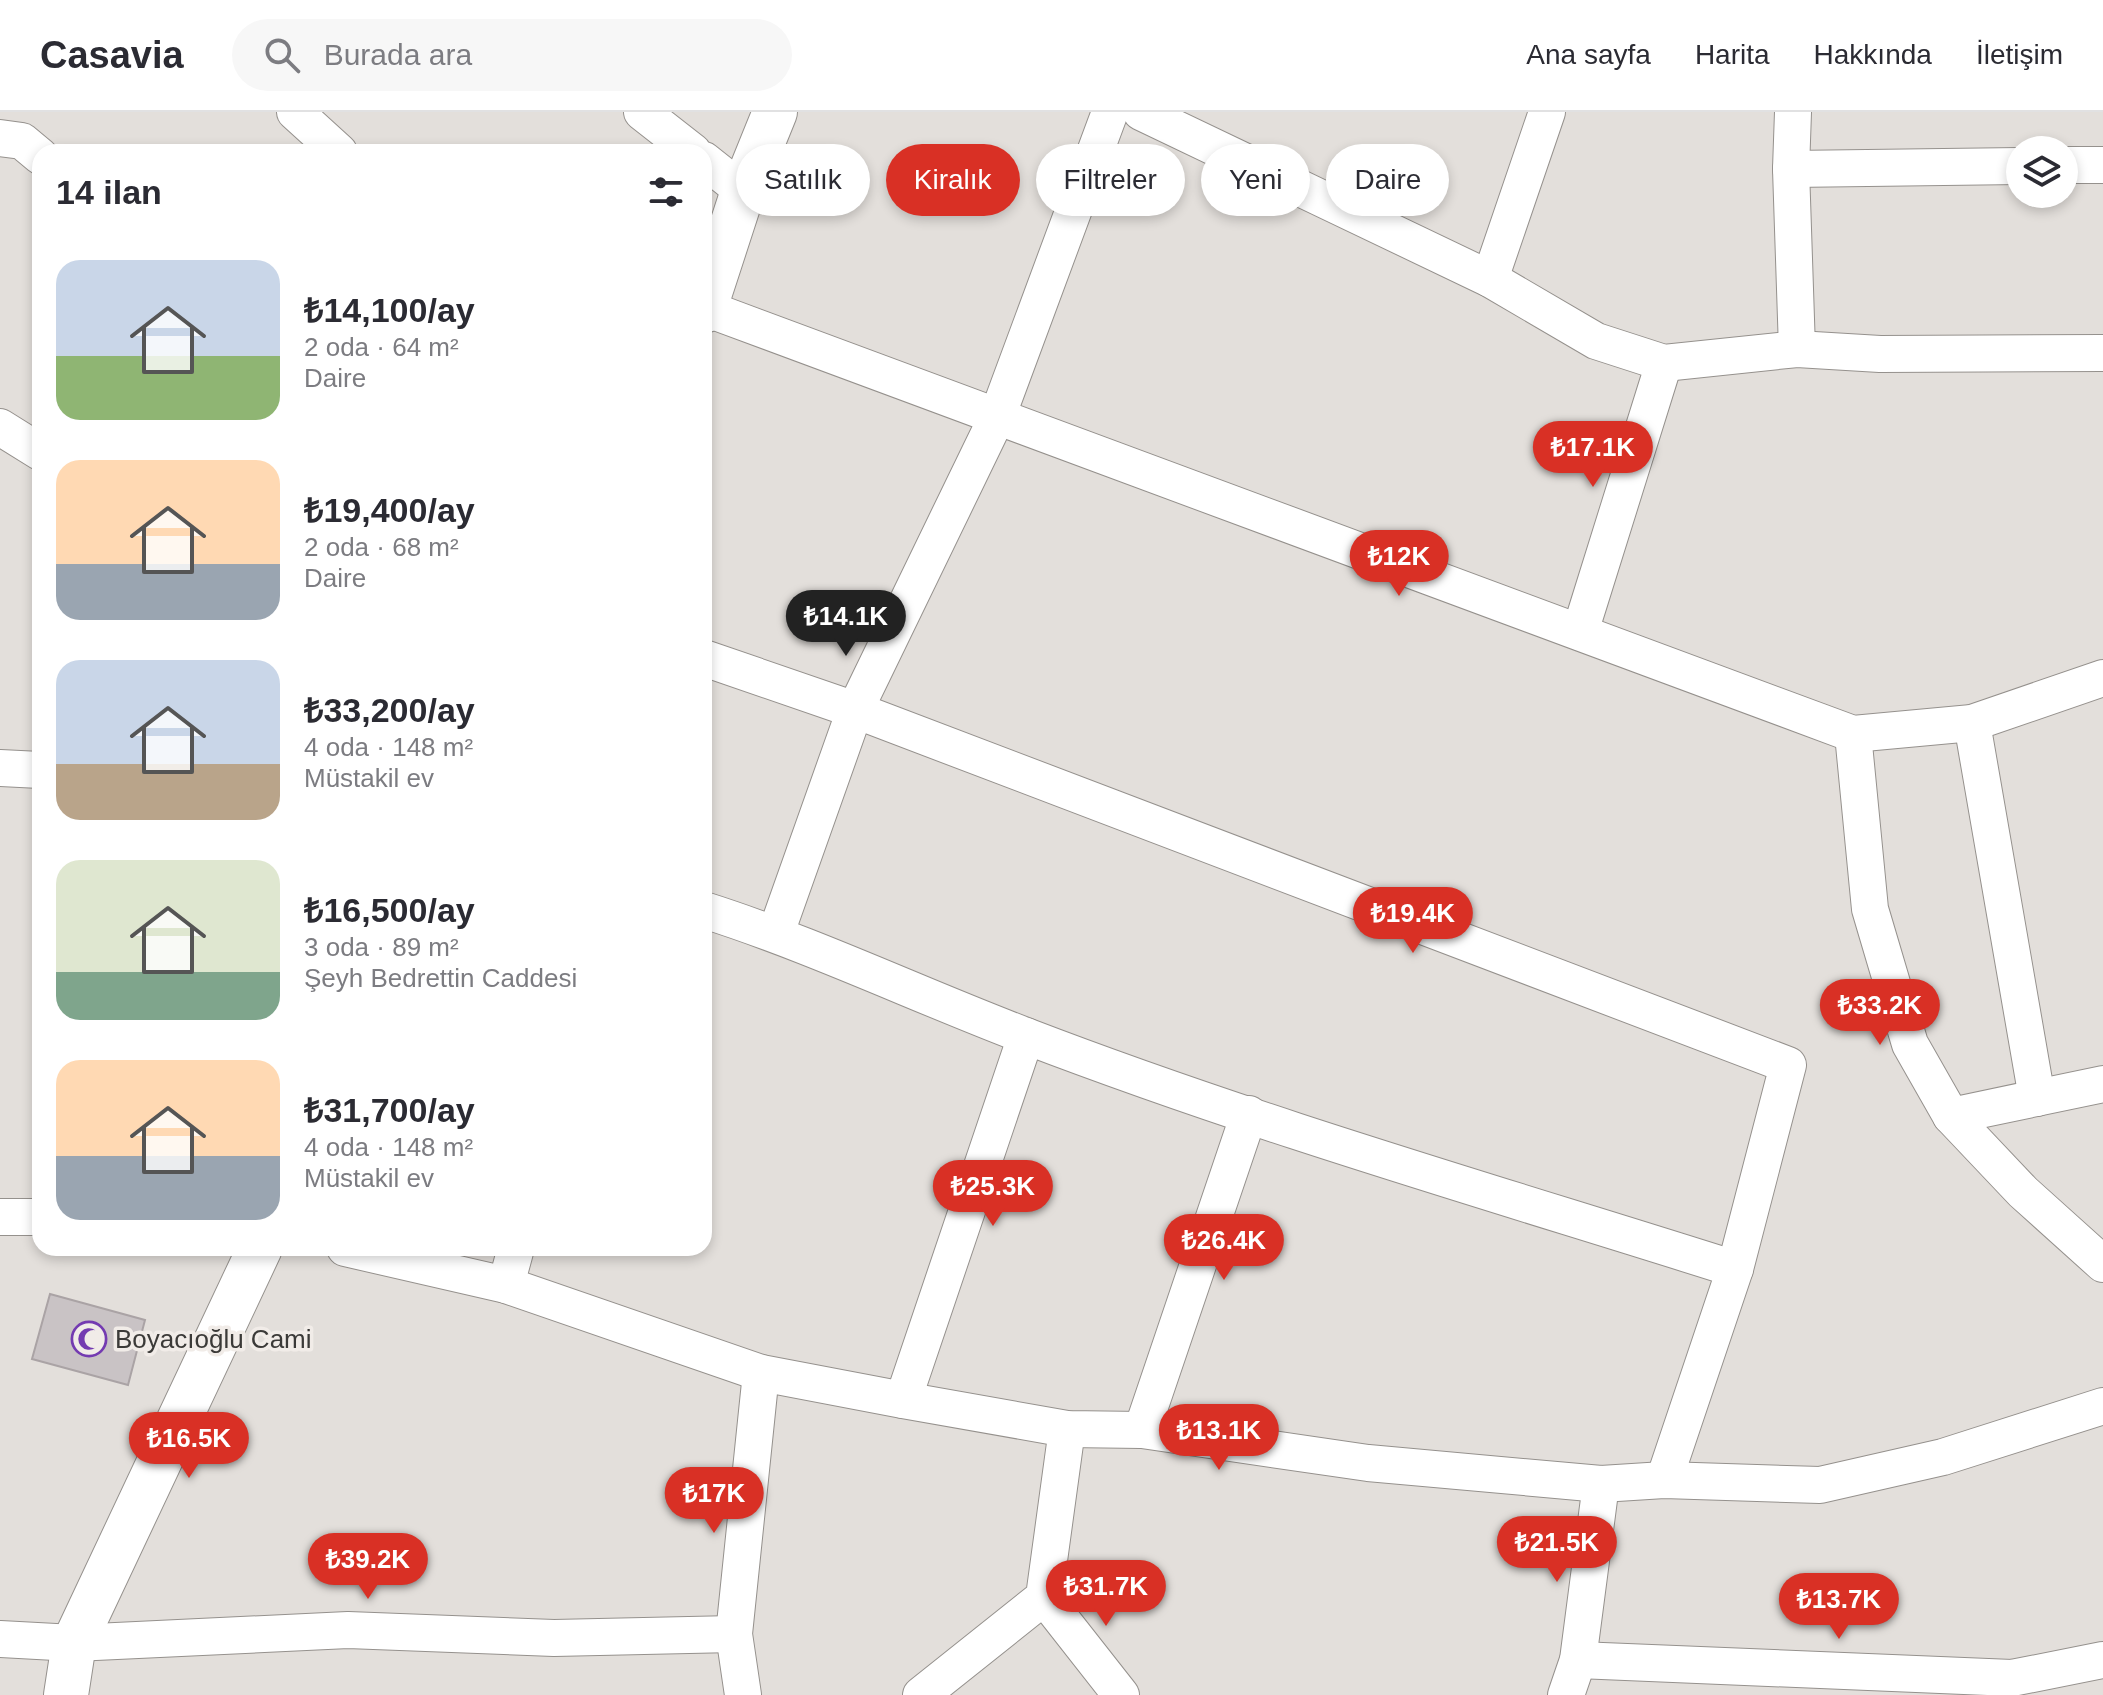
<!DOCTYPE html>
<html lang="tr">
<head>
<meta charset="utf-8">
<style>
	:root { --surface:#fff; --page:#f7f7f7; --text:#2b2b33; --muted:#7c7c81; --line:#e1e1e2; --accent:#d93025 }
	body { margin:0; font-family:Helvetica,sans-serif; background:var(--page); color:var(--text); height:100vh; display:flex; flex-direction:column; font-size:30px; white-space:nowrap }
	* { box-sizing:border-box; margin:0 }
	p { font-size:26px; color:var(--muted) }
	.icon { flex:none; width:44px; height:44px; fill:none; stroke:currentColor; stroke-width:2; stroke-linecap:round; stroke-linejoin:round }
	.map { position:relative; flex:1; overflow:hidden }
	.side { position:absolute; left:32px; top:32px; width:680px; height:1112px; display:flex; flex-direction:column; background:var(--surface); border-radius:24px; box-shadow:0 4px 12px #0003 }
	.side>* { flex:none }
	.banner { position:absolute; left:736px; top:32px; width:760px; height:72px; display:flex; gap:16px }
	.fabs { position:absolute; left:2006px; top:24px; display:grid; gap:16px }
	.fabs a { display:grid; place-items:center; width:72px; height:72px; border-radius:50%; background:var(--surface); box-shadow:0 4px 12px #0003; font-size:40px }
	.price { position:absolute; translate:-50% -68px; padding:0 18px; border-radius:28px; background:var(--accent); color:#fff; font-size:26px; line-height:52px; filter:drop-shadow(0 2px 4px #0008) }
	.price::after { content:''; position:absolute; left:50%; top:48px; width:24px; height:18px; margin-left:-12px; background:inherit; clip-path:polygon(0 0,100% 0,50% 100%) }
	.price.selected { background:#222; color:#fff }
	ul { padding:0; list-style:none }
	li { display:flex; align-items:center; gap:24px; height:200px; padding:0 24px }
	li span { display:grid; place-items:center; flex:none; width:224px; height:160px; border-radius:24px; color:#555 }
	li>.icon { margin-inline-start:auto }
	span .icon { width:96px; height:96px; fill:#fffc; stroke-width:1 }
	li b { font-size:34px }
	h2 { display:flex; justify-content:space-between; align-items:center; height:96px; padding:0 24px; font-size:34px }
	.pill { padding:0 28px; border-radius:36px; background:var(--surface); box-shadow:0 4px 12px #0003; font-size:28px; line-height:72px }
	.pill.selected { background:var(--accent); color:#fff }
	header { display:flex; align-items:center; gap:48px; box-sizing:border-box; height:112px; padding:0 40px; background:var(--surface); border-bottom:2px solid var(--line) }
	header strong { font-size:38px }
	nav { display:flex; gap:44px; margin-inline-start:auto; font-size:28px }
	.search { width:560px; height:72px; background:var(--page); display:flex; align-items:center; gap:20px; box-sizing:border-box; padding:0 28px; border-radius:44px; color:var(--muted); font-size:30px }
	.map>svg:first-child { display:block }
	.building { fill:#c9c3c5; stroke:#aaa3a5; stroke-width:2 }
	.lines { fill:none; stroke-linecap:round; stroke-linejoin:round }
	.minor-casing { stroke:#95918d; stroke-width:38 }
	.secondary-casing { stroke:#95918d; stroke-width:46 }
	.minor { stroke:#fff; stroke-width:36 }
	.secondary { stroke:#fff; stroke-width:44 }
	.labels { text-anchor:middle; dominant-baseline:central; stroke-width:7; stroke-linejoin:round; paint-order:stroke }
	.poi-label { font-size:26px; fill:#3b3a38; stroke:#f1ece8; text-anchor:start }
</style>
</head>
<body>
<header>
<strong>Casavia</strong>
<div class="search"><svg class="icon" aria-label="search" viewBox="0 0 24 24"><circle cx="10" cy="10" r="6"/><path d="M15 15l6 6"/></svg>Burada ara</div>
<nav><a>Ana sayfa</a><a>Harita</a><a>Hakkında</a><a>İletişim</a></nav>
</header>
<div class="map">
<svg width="2103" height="1583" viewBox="0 0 2103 1583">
	<rect width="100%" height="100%" fill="#e3dfdb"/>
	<path class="building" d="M50 1182 145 1208 128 1273 32 1247Z"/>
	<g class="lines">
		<g class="minor-casing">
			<g id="minor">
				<path d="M295 0 339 40"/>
				<path d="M642 0 693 40"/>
				<path d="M1141 0 1490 167 1596 229 1664 251 1797 237 1880 242 2103 241"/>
				<path d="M1793 0 1791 57 1797 237"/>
				<path d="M0 26 22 29 40 44"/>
				<path d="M704 48 743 79"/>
				<path d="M2064 53H2103"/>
				<path d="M1791 57 2020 54"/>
				<path d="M1490 167 1547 0"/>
				<path d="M705 196 1853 622 1972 611 2103 566"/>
				<path d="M0 315 40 340"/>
				<path d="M1580 520 1664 251"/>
				<path d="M704 546 855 598 1788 953 1735 1157 1664 1368"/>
				<path d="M1972 611 2037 986"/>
				<path d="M1853 622 1870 797 1910 932 1951 1004 2023 1080 2103 1152"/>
				<path d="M0 656 40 658"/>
				<path d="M704 798C814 833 918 883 1026 924 1258 1013 1498 1082 1735 1157"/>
				<path d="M776 821 855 598 997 305 1110 0"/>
				<path d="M1951 1004 2103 972"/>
				<path d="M0 1105H40"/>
				<path d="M345 1136 506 1173 761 1261 903 1288 1067 1317 1142 1318 1368 1351 1601 1372 1664 1368 1820 1373 1943 1345 2103 1294"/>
				<path d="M506 1173 516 1136"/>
				<path d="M903 1288 1026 924"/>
				<path d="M1142 1318 1249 1002"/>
				<path d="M1044 1485 1121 1583"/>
				<path d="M0 1527 74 1531 348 1518 554 1526 734 1522"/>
				<path d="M1578 1548 2012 1566 2103 1548"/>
				<path d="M743 1583 734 1522 761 1261"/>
				<path d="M921 1583 1044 1485 1067 1317"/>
				<path d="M1566 1583 1578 1548 1601 1372"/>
			</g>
		</g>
		<g class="secondary-casing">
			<g id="secondary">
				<path d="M704 199 743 79 775 0"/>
				<path d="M66 1583 74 1531 260 1136"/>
			</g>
		</g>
		<use href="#minor" class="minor"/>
		<use href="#secondary" class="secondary"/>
	</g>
	<defs>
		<g id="mosque-ring" transform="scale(1.8)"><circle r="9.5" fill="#f1ece8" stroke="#743bb1" stroke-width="1.5"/><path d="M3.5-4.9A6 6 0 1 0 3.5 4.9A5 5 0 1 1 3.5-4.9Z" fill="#743bb1"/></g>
	</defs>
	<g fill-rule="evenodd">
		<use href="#mosque-ring" x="89" y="1227"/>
	</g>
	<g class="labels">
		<g class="poi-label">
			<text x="115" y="1227">Boyacıoğlu Cami</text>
		</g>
	</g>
</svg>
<div class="fabs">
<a><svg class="icon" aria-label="layers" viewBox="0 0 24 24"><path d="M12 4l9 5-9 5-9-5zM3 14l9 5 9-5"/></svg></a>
</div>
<b class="price" style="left:1593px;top:377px">₺17.1K</b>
<b class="price" style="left:1399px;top:486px">₺12K</b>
<b class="price selected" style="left:846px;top:546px">₺14.1K</b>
<b class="price" style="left:1413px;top:843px">₺19.4K</b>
<b class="price" style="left:1880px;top:935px">₺33.2K</b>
<b class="price" style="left:993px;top:1116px">₺25.3K</b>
<b class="price" style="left:1224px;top:1170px">₺26.4K</b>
<b class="price" style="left:1219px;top:1360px">₺13.1K</b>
<b class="price" style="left:189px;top:1368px">₺16.5K</b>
<b class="price" style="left:714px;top:1423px">₺17K</b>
<b class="price" style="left:1557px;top:1472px">₺21.5K</b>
<b class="price" style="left:368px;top:1489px">₺39.2K</b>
<b class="price" style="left:1106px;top:1516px">₺31.7K</b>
<b class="price" style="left:1839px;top:1529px">₺13.7K</b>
<div class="banner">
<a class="pill">Satılık</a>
<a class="pill selected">Kiralık</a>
<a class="pill">Filtreler</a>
<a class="pill">Yeni</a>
<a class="pill">Daire</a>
</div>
<section class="side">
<h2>14 ilan<svg class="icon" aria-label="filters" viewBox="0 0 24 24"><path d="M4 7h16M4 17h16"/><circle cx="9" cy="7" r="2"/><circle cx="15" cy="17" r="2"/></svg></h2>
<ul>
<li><span style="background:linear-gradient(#c9d6e8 60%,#8fb573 0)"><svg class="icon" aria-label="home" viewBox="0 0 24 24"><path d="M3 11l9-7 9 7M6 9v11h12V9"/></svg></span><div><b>₺14,100/ay</b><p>2 oda · 64 m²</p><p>Daire</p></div></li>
<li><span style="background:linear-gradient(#ffd9b3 65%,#9aa5b1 0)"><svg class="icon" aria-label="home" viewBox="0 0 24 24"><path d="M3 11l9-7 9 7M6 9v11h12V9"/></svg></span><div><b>₺19,400/ay</b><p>2 oda · 68 m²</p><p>Daire</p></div></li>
<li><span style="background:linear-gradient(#c9d6e8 65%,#b9a48a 0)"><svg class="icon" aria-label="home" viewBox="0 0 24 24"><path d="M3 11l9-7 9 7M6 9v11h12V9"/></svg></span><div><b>₺33,200/ay</b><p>4 oda · 148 m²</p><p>Müstakil ev</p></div></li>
<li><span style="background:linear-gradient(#dfe7d0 70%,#7fa58c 0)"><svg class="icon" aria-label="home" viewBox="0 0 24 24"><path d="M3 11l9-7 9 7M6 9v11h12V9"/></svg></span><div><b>₺16,500/ay</b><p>3 oda · 89 m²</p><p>Şeyh Bedrettin Caddesi</p></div></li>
<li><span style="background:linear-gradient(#ffd9b3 60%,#9aa5b1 0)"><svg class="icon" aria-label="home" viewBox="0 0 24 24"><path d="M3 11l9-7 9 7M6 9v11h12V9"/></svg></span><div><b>₺31,700/ay</b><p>4 oda · 148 m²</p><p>Müstakil ev</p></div></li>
</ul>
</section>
</div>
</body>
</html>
